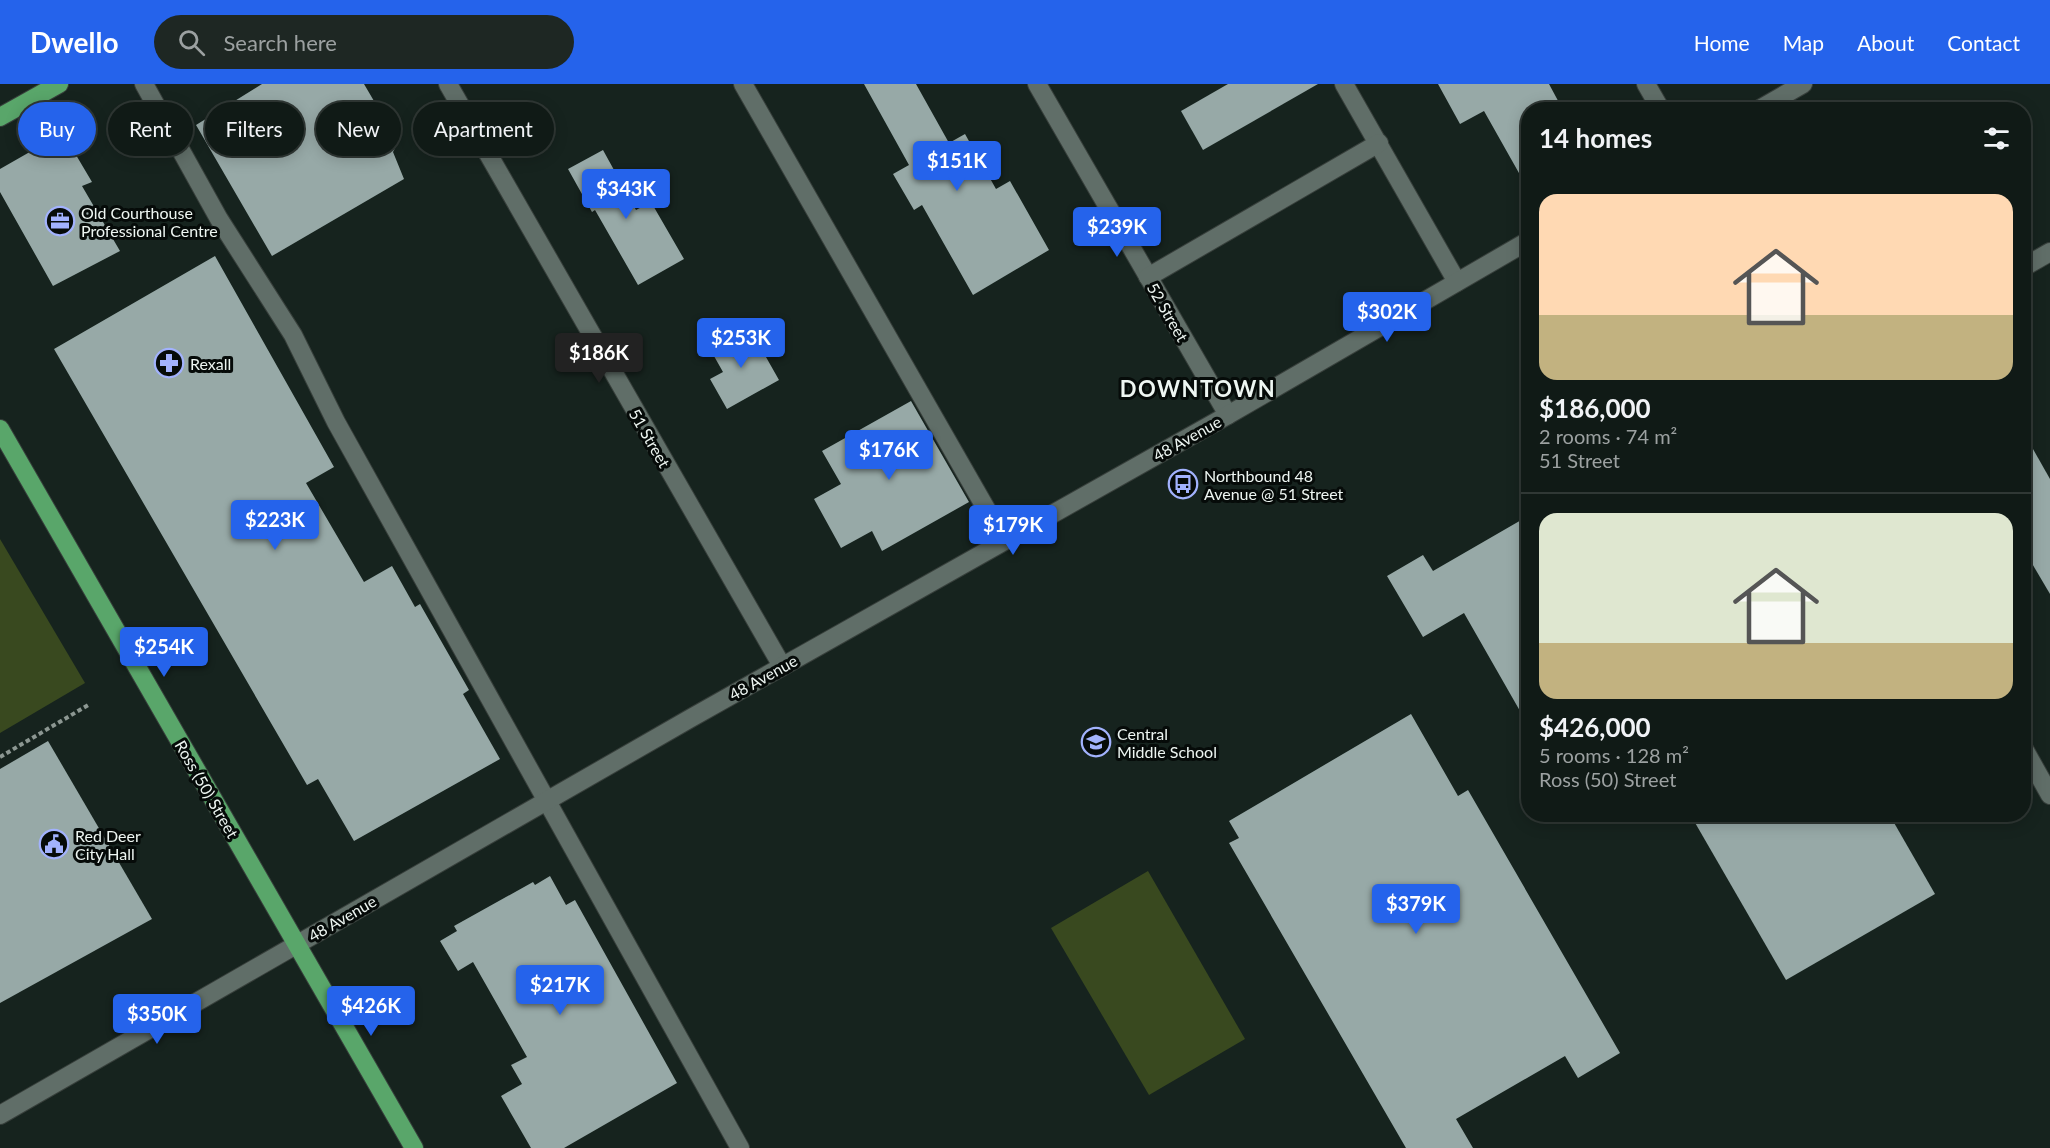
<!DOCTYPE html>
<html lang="en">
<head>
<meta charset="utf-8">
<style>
	:root { --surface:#101a16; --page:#1e2723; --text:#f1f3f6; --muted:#9ca1a1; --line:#303835; --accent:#2563eb }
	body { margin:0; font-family:Lato,sans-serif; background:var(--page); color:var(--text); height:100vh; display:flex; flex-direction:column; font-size:22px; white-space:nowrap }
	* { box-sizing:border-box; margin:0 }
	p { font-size:20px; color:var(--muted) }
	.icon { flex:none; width:33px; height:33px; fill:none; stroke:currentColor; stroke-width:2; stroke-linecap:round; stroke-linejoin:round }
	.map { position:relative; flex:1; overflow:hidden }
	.details { position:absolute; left:1521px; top:18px; width:510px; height:720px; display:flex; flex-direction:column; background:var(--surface); border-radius:24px; box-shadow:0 3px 15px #0003,0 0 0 2px var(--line) }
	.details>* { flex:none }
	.guide { position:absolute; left:18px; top:18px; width:570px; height:54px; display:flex; gap:12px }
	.price { position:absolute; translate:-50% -51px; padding:0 14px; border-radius:6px; background:var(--accent); color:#fff; font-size:20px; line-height:39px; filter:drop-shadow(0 2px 3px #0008) }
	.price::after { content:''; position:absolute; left:50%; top:36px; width:18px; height:14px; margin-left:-9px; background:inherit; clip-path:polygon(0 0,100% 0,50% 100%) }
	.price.current { background:#222; color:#fff }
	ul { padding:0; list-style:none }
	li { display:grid; align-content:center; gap:12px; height:318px; padding:0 18px }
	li+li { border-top:2px solid var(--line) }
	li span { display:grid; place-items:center; height:186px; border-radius:18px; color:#555 }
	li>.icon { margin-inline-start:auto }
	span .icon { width:108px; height:108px; fill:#fffc; stroke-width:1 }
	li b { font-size:26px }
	h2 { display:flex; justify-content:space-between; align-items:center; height:72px; padding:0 18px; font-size:26px }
	.chip { padding:0 21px; border-radius:27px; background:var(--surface); box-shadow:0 3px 15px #0003,0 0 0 2px var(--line); font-size:21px; line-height:54px }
	.chip.current { background:var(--accent); color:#fff }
	header { display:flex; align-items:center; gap:36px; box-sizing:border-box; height:84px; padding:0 30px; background:var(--accent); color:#fff }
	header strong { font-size:28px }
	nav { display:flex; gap:33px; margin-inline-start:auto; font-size:21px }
	.search { width:420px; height:54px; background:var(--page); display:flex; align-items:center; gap:15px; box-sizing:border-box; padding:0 21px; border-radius:33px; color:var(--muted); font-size:22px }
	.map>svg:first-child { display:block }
	.green { fill:#39491f }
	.building { fill:#97a9a7 }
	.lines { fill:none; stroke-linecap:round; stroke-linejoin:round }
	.minor-casing { stroke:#373f3b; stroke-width:20 }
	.major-casing { stroke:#373f3b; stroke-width:20 }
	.path { stroke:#8c9792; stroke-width:4; stroke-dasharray:4.5 3; stroke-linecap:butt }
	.minor { stroke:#606e68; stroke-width:18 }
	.major { stroke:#59a66a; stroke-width:18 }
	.labels { text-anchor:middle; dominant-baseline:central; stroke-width:6; stroke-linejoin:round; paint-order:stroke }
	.poi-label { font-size:16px; fill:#eef6f2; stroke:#060b09; text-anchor:start }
	.street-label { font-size:16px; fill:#eef6f2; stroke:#060b09 }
	.district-label { font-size:22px; font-weight:bold; letter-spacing:1.5px; fill:#eef6f2; stroke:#060b09 }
</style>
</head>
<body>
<header>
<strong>Dwello</strong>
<div class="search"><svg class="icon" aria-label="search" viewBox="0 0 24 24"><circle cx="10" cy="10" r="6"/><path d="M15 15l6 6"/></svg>Search here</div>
<nav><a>Home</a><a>Map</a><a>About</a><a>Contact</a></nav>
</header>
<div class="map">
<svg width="2050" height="1064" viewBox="0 0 2050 1064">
	<rect width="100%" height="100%" fill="#16231e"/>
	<g class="green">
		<path d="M0 455 85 599 0 649Z"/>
		<path d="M1148 787 1245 955 1149 1011 1051 844Z"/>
	</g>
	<g class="building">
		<path d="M262 0H364L398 58 393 68 404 95 272 172 196 41Z"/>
		<path d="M864 0H916L949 59 965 50 996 105 1010 97 1049 166 973 211 922 121 914 126 893 90 909 81Z"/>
		<path d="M1228 0H1318L1203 66 1181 27Z"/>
		<path d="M1438 0H1549L1563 26H1528V105L1484 27 1460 40Z"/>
		<path d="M63 49 92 98 82 102 120 167 53 202 0 108V85Z"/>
		<path d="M603 66 636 126 651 118 684 175 638 201 595 126 592 128 568 85Z"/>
		<path d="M215 172 334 383 306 399 364 498 392 482 415 523 420 520 469 606 463 610 500 675 354 757 318 695 307 701 54 265Z"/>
		<path d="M749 243 779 296 727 325 710 295 723 288 710 265Z"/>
		<path d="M911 317 969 418 882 467 872 447 841 464 814 415 841 400 822 367Z"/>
		<path d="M2024 349 2050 395V510L2024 466Z"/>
		<path d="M1528 432V641L1464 529 1423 553 1387 492 1423 471 1433 487Z"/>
		<path d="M1411 630 1458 712 1468 706 1620 969 1578 994 1565 972 1456 1035 1473 1064H1406L1229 759 1239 754 1229 737Z"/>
		<path d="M48 657 152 835 0 919V685Z"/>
		<path d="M1690 730H1889L1935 810 1786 896Z"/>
		<path d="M550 792 566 821 575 816 677 999 564 1064H531L501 1012 522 1000 511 981 527 973 473 878 458 887 440 857 457 847 454 842 533 798 535 801Z"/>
	</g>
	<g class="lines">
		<g class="minor-casing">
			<g id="minor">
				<path d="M144 0 219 135 293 251 336 338 740 1064"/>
				<path d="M448 0 782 582"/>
				<path d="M743 0 1004 456"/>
				<path d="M1037 0 1228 331"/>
				<path d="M1344 0 1457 198"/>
				<path d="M1646 0 1661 26"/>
				<path d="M1758 26 1803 0"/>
				<path d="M2024 183 2050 168"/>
				<path d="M1148 193 1379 59"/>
				<path d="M2024 665 2050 711"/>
				<path d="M0 1031 691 634 1228 331 1528 157"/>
			</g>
		</g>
		<g class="major-casing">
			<g id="major">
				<path d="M0 33 59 0"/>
				<path d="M0 345 414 1064"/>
			</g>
		</g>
		<path class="path" d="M0 673 90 620"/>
		<use href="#minor" class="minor"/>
		<use href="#major" class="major"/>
	</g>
	<defs>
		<g id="office-ring" transform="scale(1.5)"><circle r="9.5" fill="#060b09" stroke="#a2b2fd" stroke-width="1.5"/><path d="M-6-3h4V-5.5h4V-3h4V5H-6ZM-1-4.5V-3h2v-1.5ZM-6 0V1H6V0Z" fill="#a2b2fd"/></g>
		<g id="pharmacy-ring" transform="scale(1.5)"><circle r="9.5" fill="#060b09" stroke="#a2b2fd" stroke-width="1.5"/><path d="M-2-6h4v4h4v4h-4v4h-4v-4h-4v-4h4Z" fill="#a2b2fd"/></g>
		<g id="bus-ring" transform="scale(1.5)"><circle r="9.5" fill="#060b09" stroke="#a2b2fd" stroke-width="1.5"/><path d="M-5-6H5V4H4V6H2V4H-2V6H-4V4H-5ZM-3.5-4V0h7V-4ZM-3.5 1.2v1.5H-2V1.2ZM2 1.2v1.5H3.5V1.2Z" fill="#a2b2fd"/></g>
		<g id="school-ring" transform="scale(1.5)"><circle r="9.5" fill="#060b09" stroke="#a2b2fd" stroke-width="1.5"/><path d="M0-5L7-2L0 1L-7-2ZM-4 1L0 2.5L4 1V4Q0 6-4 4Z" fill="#a2b2fd"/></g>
		<g id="civic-ring" transform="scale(1.5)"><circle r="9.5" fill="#060b09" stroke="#a2b2fd" stroke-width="1.5"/><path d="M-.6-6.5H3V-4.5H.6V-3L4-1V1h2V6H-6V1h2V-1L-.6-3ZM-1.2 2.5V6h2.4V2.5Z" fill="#a2b2fd"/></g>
	</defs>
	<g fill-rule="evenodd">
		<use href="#office-ring" x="60" y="137"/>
		<use href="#pharmacy-ring" x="169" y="279"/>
		<use href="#bus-ring" x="1183" y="400"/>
		<use href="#school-ring" x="1096" y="658"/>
		<use href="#civic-ring" x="54" y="760"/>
	</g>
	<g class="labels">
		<g class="poi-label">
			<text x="81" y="128">Old Courthouse<tspan x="81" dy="18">Professional Centre</tspan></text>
			<text x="190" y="279">Rexall</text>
			<text x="1204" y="391">Northbound 48<tspan x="1204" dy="18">Avenue @ 51 Street</tspan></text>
			<text x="1117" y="649">Central<tspan x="1117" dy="18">Middle School</tspan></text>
			<text x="75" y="751">Red Deer<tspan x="75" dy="18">City Hall</tspan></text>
		</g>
		<g class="street-label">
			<text transform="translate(1168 228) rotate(60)">52 Street</text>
			<text transform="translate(650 354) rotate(60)">51 Street</text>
			<text transform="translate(1187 354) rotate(-29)">48 Avenue</text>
			<text transform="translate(763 593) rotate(-29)">48 Avenue</text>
			<text transform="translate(207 705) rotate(60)">Ross (50) Street</text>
			<text transform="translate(342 834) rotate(-30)">48 Avenue</text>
		</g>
		<g class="district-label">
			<text x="1198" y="304">DOWNTOWN</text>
		</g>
	</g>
</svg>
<b class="price" style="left:957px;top:108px">$151K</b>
<b class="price" style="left:626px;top:136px">$343K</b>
<b class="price" style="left:1117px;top:174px">$239K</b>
<b class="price" style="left:1387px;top:259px">$302K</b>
<b class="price" style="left:741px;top:285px">$253K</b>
<b class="price current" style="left:599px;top:300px">$186K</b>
<b class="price" style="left:889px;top:397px">$176K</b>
<b class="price" style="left:275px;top:467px">$223K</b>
<b class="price" style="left:1013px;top:472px">$179K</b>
<b class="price" style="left:164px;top:594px">$254K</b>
<b class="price" style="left:1416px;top:851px">$379K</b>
<b class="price" style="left:560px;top:932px">$217K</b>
<b class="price" style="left:371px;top:953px">$426K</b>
<b class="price" style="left:157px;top:961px">$350K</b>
<div class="guide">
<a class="chip current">Buy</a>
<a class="chip">Rent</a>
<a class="chip">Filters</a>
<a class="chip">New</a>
<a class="chip">Apartment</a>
</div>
<section class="details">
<h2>14 homes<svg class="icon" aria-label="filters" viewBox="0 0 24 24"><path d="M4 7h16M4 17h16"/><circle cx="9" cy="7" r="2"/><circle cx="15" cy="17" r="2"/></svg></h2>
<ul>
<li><span style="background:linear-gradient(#ffd9b3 65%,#c2b280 0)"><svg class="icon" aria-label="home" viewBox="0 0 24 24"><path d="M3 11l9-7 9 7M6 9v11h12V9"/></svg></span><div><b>$186,000</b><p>2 rooms · 74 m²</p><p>51 Street</p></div></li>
<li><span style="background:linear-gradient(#dfe7d0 70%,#c2b280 0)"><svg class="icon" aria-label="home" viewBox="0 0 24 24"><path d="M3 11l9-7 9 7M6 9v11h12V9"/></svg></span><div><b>$426,000</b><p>5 rooms · 128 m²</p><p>Ross (50) Street</p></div></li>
</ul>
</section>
</div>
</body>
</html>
